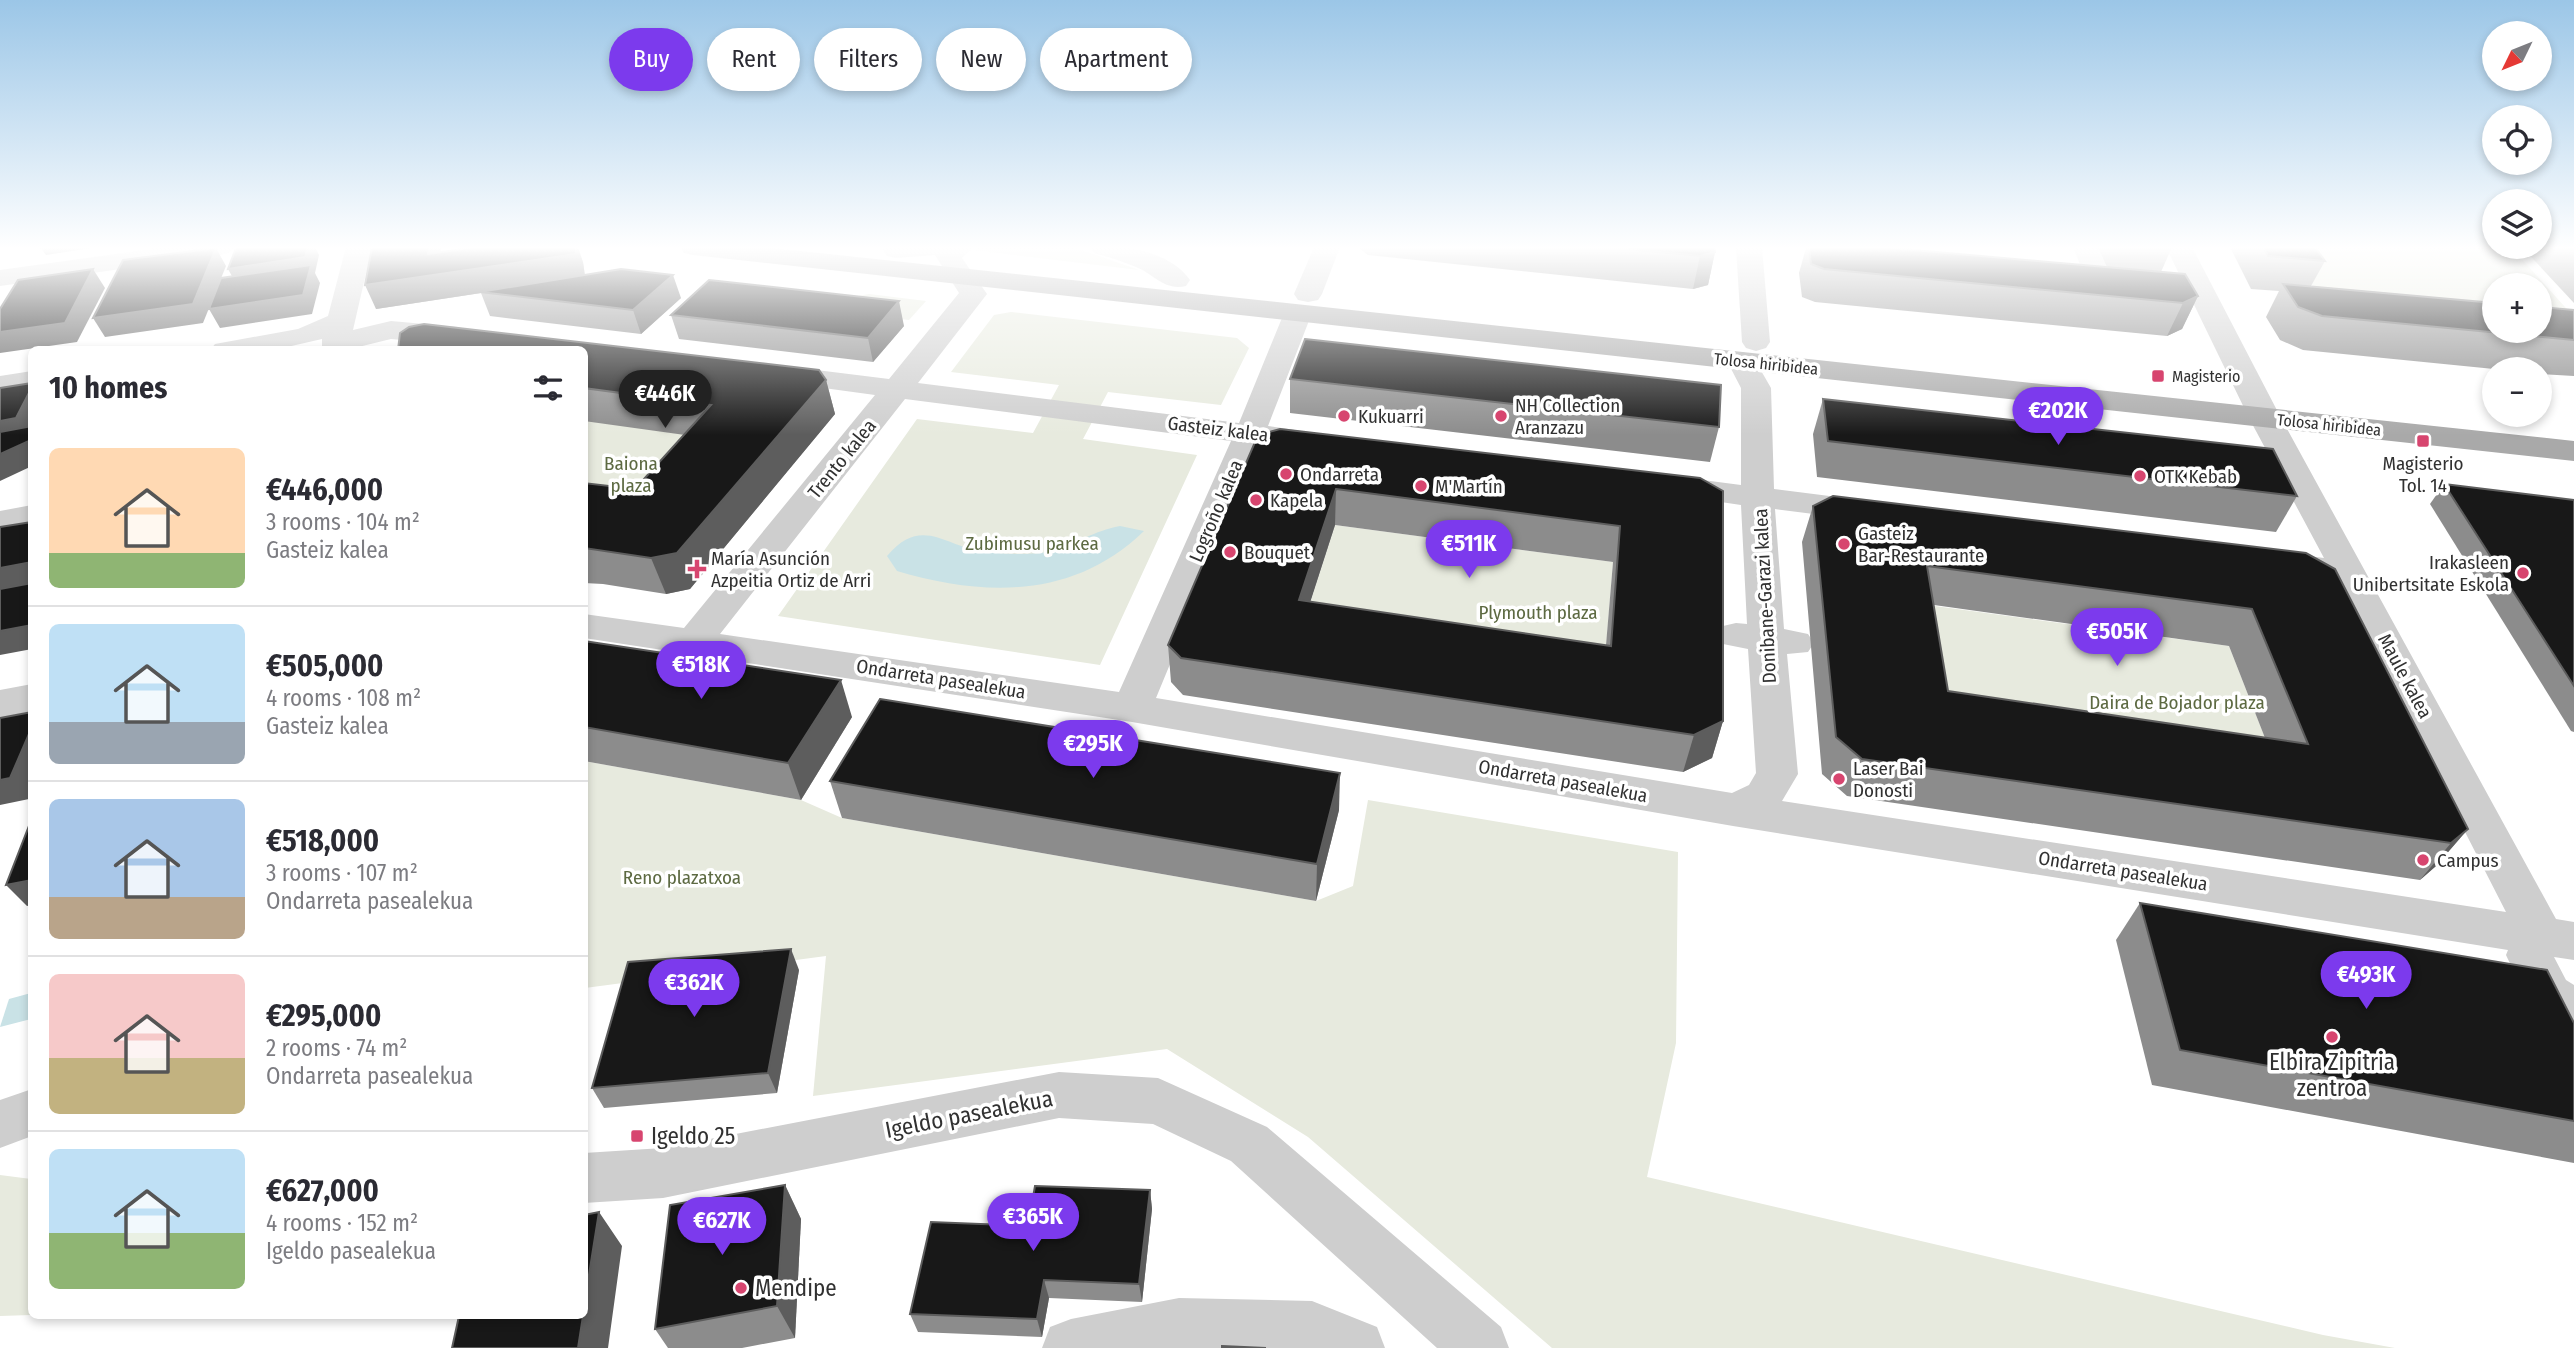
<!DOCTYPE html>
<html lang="en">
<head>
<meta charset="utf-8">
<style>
	:root { --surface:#fff; --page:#f7f7f7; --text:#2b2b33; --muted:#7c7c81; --line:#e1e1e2; --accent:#7c3aed }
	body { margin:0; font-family:"Fira Sans Condensed",sans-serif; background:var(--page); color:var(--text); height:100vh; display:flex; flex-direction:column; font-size:26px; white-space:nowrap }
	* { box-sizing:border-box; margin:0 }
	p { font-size:23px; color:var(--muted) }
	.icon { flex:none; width:38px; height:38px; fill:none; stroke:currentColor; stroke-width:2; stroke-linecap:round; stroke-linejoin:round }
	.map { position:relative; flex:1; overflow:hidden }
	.drawer { position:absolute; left:28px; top:346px; width:560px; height:973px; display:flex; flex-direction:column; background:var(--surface); border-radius:10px; box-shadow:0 4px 10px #0003 }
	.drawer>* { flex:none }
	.banner { position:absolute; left:609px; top:28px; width:665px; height:63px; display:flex; gap:14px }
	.needle { width:46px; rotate:227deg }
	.tools { position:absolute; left:2482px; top:21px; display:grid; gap:14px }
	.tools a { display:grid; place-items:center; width:70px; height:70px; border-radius:50%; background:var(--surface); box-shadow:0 4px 10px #0003; font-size:35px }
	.price { position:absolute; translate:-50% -60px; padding:0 16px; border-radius:24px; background:var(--accent); color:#fff; font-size:23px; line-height:46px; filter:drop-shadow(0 2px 4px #0008) }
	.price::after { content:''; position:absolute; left:50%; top:42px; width:21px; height:16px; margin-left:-10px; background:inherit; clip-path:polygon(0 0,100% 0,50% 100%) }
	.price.current { background:#222; color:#fff }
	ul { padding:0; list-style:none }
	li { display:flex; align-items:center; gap:21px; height:175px; padding:0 21px }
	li+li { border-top:2px solid var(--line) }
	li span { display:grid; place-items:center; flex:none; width:196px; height:140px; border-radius:10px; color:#555 }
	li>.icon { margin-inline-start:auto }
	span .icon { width:84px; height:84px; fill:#fffc; stroke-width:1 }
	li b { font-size:30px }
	h2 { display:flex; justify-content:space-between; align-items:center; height:84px; padding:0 21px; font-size:30px }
	.chip { padding:0 24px; border-radius:32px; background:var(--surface); box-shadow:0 4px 10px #0003; font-size:24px; line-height:63px }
	.chip.current { background:var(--accent); color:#fff }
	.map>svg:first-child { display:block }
	.green { fill:#e7eade }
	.water { fill:#c9e2e6 }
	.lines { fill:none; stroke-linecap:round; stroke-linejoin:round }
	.minor { fill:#cecece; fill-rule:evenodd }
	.major { fill:#a9a9a9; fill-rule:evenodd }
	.wall { fill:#8c8c8c; fill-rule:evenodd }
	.shaded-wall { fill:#5d5d5d }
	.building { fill:#181818; stroke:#5d5d5d; stroke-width:2; fill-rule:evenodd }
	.poi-dot { fill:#d7456f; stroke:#fff; stroke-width:2.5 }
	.labels { text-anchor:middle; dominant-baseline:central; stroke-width:7; stroke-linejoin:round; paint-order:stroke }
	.far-street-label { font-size:16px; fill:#313131; stroke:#fff }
	.far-poi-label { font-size:16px; fill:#313131; stroke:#fff; text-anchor:start }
	.poi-label { font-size:19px; fill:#313131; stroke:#fff; text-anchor:start }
	.street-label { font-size:19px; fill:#313131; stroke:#fff }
	.park-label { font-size:19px; fill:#5d6a42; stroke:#fff }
	.near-poi-label { font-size:23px; fill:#313131; stroke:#fff; text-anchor:start }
	.near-street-label { font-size:23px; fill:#313131; stroke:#fff }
</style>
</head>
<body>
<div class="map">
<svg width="2574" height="1348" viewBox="0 0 2574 1348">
	<rect width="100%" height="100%" fill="#fff"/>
	<g class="green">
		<path d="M978 247H1073L1139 270 973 250Z"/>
		<path d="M2287 247H2511L2574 317 2539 331V285H2494V329L2331 314Z"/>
		<path d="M869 294 926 301 909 320 851 313 859 302 858 296Z"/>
		<path d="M1011 312 1237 338 1249 348 1221 405 1108 392 1083 439 1197 455 1100 665 778 616 917 419 1033 433 1059 385 951 372 994 315Z"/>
		<path d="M585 420 723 440 649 525 585 516Z"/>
		<path d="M1335 525 1613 562 1603 683 1299 637Z"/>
		<path d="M1913 603 2229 646 2282 781 1932 728Z"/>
		<path d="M584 761 801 800 842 818 1316 901 1353 886 1368 800 1678 852 1676 1043 1647 1177 2323 1335 2395 1348H1552L1308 1137 1167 1049 813 1096 826 956 585 988Z"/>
		<path d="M0 1175 31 1179V1315L0 1316Z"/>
	</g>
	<g class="water">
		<path d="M1120 526 1144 531C1074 599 985 597 897 571L887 556C922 514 947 548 985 552 1006 554 1034 556 1055 550 1079 543 1093 531 1120 526Z"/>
		<path d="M31 993V1019L0 1027 9 999Z"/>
	</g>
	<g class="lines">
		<g class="minor">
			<path d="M166 247H233L229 253 220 255 0 286V270Z"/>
			<path d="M346 247H372L353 330 391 321 458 327 468 330 472 336 468 342 458 345 391 339 346 350H322V339L274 350H210L215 344 298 329 328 316Z"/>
			<path d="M885 247H974L962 258 987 294 918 383 1239 423 1284 313 1288 307 1298 305 1308 307 1312 313 1268 426 1321 434 1326 441 1321 448 1310 451 1261 444 1156 698 1732 793 1749 785 1756 773 1748 649 1723 644 1717 635 1723 626 1736 623 1747 624 1741 505 1660 493 1655 486 1660 479 1672 476 1741 485V388L1727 361 1732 355 1742 352 1752 355 1771 388 1774 489 1869 501 1881 504 1886 511 1881 518 1869 521 1775 509 1784 629 1808 634 1814 643 1808 652 1787 654 1798 774 1782 801 2506 912 2337 582 2271 572 2265 564 2271 556 2283 553 2324 558 2249 418 2166 247H2192L2281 418 2556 919 2574 922V960L2554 957 2566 980 2574 985V1033C2530 1017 2525 994 2506 955L2508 950 1733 826 1132 722 584 638V614L684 628 875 395 765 380 761 374 765 368 776 365 889 379 959 293 935 255 896 258 887 256 883 250ZM905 399 1231 441 1119 692 720 634Z"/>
			<path d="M1090 247C1123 245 1169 250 1190 280L1186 286C1164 291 1154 274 1136 267 1122 261 1108 257 1094 253Z"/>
			<path d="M1314 247H1340L1322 294 1318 300 1308 302 1298 300 1294 294Z"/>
			<path d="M1736 247H1762L1770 342 1766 348 1756 351 1746 348 1742 342Z"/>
			<path d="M2073 247H2099L2121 297 2117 303 2107 305 2079 301 2075 295 2079 289 2089 287Z"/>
			<path d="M32 371V389L0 394V376Z"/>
			<path d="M32 505V525L0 531V511Z"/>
			<path d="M32 684V711L0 718V690Z"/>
			<path d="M1059 1072 1158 1078 1267 1127 1501 1327 1509 1348H1437L1231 1161 1153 1124 1059 1118 663 1198 584 1203V1153L663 1148Z"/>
			<path d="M32 1089V1136L0 1148V1100Z"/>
			<path d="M1179 1298 1312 1301 1377 1327 1385 1348H1042L1050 1327 1071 1319Z"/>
		</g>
		<path class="major" d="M680 247H763L2574 441V461L693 255 684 253Z"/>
	</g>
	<g class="wall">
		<path d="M372 247H441L440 252 583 262 585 275 681 298 641 334 490 316 481 293 376 309Z"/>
		<path d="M1360 247H1715V252L1708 285 1693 289 1368 255 1360 249Z"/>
		<path d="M1798 247H1880L2107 267 2098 247H2172L2161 272 2198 296 2182 329 2167 336 1815 302 1802 297 1799 273 1806 248Z"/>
		<path d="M2230 247H2315L2325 261 2311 286 2574 310V376L2539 374V369H2494L2303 350 2280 340 2266 317 2279 291 2251 289Z"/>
		<path d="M2522 247H2574V303Z"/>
		<path d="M671 315 904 326 873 362 679 339Z"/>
		<path d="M584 350 826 380 835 414 690 589 666 594 603 584 584 583V483L635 489 685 435 584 421Z"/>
		<path d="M1290 379 1719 427 1710 462 1290 413Z"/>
		<path d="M1823 399 2297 496 2276 532 1817 477 1813 434Z"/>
		<path d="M1258 435 1700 478 1723 721 1712 758 1683 772 1183 695 1171 682 1168 645ZM1335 525 1613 562 1606 645 1310 602Z"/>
		<path d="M2444 484 2574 500V732L2571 731 2430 504Z"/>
		<path d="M1813 506 2306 553 2468 829 2436 866 2420 880 1847 796 1822 774 1802 542ZM1934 605 2229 646 2265 738 1948 691Z"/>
		<path d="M584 641 852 717 801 800 584 761Z"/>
		<path d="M830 781 1339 810 1316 901 842 818Z"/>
		<path d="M2140 903 2574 1023V1163L2152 1085 2116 940Z"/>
		<path d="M799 970 777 1093 604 1108 592 1088Z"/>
		<path d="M785 1185 801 1219 795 1338 742 1348H668L655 1329Z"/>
		<path d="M1150 1190 1152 1209 1142 1302 1049 1298 1042 1337 918 1332 910 1314 1028 1226Z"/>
	</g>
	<g class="shaded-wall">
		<path d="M40 247H98L46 255Z"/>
		<path d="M308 247H315L319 255 315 273 320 283 312 314 220 328 209 309 238 287 228 269Z"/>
		<path d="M429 247H441L439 274 578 247 583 262 585 278 480 292 481 293 376 309 365 285 428 254Z"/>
		<path d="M216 248 226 266 203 323 105 337 93 318Z"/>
		<path d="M1715 252 1708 285 1693 289 1700 256Z"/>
		<path d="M93 269 105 288 77 342 0 353V332Z"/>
		<path d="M673 275 681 298 641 334 633 310Z"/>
		<path d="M2198 296 2182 329 2167 336 2183 303Z"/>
		<path d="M899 301 904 326 873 362 868 338Z"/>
		<path d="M826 380 835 414 690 589 666 594 651 558Z"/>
		<path d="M32 387V434L0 443V421Z"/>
		<path d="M32 435V466L0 481V454Z"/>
		<path d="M1336 489 1335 525 1299 637V600Z"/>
		<path d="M32 562V586L0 592V568Z"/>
		<path d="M32 625V649L0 655V631Z"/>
		<path d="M841 680 852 717 801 800 788 763Z"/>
		<path d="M1723 721 1712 758 1683 772 1694 735Z"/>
		<path d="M32 727V793L29 799 0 805V780Z"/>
		<path d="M1340 773 1339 810 1316 901 1317 864Z"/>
		<path d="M2468 829 2436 866 2420 880 2451 843Z"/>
		<path d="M32 880V905L27 906 6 885Z"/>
		<path d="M791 949 799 970 777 1093 768 1073Z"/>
		<path d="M785 1185 801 1219 795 1338 777 1306Z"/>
		<path d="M1150 1190 1152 1209 1142 1302 1139 1284Z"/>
		<path d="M599 1212 622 1246 608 1348H578L583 1316H584V1306Z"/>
		<path d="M1044 1280 1049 1298 1042 1337 1037 1319Z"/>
	</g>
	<g class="building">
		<path d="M244 247H308L305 257 228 269 236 248Z"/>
		<path d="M372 247H429L428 254 476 247H576V254L365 285Z"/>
		<path d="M1606 247H1715V252L1700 256Z"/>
		<path d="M1809 247H1880L2185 274 2198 296 2183 303 1824 269 1811 264Z"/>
		<path d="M2263 247H2315L2325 261 2268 256Z"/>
		<path d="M216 248 193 304 93 318 123 260Z"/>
		<path d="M311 265 303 295 209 309 221 278Z"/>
		<path d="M93 269 65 323 0 332V309L18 280Z"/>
		<path d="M621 269 673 275 633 310 480 292Z"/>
		<path d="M709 280 899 301 868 338 671 315Z"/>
		<path d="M2283 284 2494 303V331H2539V307L2574 310V340L2322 316 2298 307Z"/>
		<path d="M424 324 819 370 826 380 677 553 651 558 584 548V483L635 489 711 405 584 388V350H398L400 333 409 327Z"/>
		<path d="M1305 339 1721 385 1719 427 1290 379Z"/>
		<path d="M32 383V387L16 418 0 421V388Z"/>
		<path d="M1823 399 2273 449 2297 496 1828 441Z"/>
		<path d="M32 426V435L29 441 0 454V432Z"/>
		<path d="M1280 429 1700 478 1723 491V721L1694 735 1181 658 1168 645 1258 435ZM1336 489 1620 526 1611 646 1299 600Z"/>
		<path d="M2444 484 2574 500V686Z"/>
		<path d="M1833 496 2306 553 2335 569 2468 829 2451 843 1862 759 1836 737 1813 506ZM1927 566 2252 609 2308 744 1948 691Z"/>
		<path d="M32 522V562L0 568V527Z"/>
		<path d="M32 583V625L0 631V589Z"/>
		<path d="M584 641 841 680 788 763 584 727Z"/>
		<path d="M880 699 1340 773 1317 864 830 781Z"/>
		<path d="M32 712V727L10 778 0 780V718Z"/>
		<path d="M32 818V880L6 885Z"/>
		<path d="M2140 903 2547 970 2574 1023V1121L2180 1050Z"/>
		<path d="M791 949 768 1073 592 1088 628 962Z"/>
		<path d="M785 1185 777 1306 655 1329 670 1205Z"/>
		<path d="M1035 1186 1150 1190 1139 1284 1044 1280 1037 1319 910 1314 931 1222 1028 1226Z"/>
		<path d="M599 1212 584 1306V1215Z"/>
		<path d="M459 1316H583L578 1348H452Z"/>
		<path d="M1222 1346 1266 1348H1222Z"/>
	</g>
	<linearGradient id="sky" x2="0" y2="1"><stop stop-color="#9bc6e7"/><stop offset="0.57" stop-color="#fff"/><stop offset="1" stop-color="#fff" stop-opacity="0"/></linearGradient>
	<rect width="2574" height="435" fill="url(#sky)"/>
	<g class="poi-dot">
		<rect x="2151" y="369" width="14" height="14" rx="3.5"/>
		<circle cx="1344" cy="416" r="7"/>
		<circle cx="1501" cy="416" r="7"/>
		<rect x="2416" y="434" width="14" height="14" rx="3.5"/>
		<circle cx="1286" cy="474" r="7"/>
		<circle cx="2140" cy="476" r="7"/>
		<circle cx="1421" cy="486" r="7"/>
		<circle cx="1256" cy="500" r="7"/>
		<circle cx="1844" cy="544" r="7"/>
		<circle cx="1230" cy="552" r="7"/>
		<path d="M693.5 558.5h7v7h7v7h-7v7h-7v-7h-7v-7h7z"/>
		<circle cx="2523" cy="573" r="7"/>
		<circle cx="1839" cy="779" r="7"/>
		<circle cx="2423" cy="860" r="7"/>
		<circle cx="2332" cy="1037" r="7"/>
		<rect x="630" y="1129" width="14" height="14" rx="3.5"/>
		<circle cx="741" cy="1288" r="7"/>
	</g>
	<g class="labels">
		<g class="far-street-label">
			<text transform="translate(1766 364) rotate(6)">Tolosa hiribidea</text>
			<text transform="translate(2329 425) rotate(6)">Tolosa hiribidea</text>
		</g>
		<g class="far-poi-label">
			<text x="2172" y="376">Magisterio</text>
		</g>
		<g class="poi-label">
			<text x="1515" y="405">NH Collection<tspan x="1515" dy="22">Aranzazu</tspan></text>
			<text x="1358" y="416">Kukuarri</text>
			<text x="2423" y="463" text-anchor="middle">Magisterio<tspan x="2423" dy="22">Tol. 14</tspan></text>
			<text x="1300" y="474">Ondarreta</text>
			<text x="2154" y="476">OTK Kebab</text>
			<text x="1435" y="486">M'Martín</text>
			<text x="1270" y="500">Kapela</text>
			<text x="1858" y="533">Gasteiz<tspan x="1858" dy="22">Bar-Restaurante</tspan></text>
			<text x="1244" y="552">Bouquet</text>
			<text x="711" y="558">María Asunción<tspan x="711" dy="22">Azpeitia Ortiz de Arri</tspan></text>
			<text x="2509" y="562" text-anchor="end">Irakasleen<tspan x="2509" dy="22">Unibertsitate Eskola</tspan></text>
			<text x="1853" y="768">Laser Bai<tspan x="1853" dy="22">Donosti</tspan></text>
			<text x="2437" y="860">Campus</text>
		</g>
		<g class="street-label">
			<text transform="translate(1218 429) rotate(7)">Gasteiz kalea</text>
			<text transform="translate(842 459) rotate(-51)">Trento kalea</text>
			<text transform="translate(1216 511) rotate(-67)">Logroño kalea</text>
			<text transform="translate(1765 596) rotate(-93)">Donibane-Garazi kalea</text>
			<text transform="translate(2405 676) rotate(62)">Maule kalea</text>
			<text transform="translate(941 679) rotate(9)">Ondarreta pasealekua</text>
			<text transform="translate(1563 781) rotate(10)">Ondarreta pasealekua</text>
			<text transform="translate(2123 871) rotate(9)">Ondarreta pasealekua</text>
		</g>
		<g class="park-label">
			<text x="631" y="463">Baiona<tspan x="631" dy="22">plaza</tspan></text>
			<text x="1032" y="543">Zubimusu parkea</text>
			<text x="1538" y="612">Plymouth plaza</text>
			<text x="2177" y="702">Daira de Bojador plaza</text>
			<text x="682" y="877">Reno plazatxoa</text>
		</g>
		<g class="near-poi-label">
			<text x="2332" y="1062" text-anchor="middle">Elbira Zipitria<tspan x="2332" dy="26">zentroa</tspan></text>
			<text x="651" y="1136">Igeldo 25</text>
			<text x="755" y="1288">Mendipe</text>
		</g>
		<g class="near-street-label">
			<text transform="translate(969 1114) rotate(-11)">Igeldo pasealekua</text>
		</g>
	</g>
</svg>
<div class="tools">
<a><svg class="needle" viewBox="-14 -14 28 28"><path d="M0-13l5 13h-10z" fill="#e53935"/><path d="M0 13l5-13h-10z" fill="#7c7c81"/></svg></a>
<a><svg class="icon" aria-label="locate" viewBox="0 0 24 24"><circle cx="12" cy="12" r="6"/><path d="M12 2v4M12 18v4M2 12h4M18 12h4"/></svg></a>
<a><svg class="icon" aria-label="layers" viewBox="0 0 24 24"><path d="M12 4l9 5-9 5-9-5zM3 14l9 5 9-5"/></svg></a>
<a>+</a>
<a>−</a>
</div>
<b class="price current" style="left:665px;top:430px">€446K</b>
<b class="price" style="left:2058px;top:447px">€202K</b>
<b class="price" style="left:1469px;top:580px">€511K</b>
<b class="price" style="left:2117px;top:668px">€505K</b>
<b class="price" style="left:701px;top:701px">€518K</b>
<b class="price" style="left:1093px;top:780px">€295K</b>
<b class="price" style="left:2366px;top:1011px">€493K</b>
<b class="price" style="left:694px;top:1019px">€362K</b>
<b class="price" style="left:1033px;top:1253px">€365K</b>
<b class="price" style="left:722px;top:1257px">€627K</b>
<div class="banner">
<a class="chip current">Buy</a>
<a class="chip">Rent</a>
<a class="chip">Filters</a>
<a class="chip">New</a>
<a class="chip">Apartment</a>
</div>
<section class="drawer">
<h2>10 homes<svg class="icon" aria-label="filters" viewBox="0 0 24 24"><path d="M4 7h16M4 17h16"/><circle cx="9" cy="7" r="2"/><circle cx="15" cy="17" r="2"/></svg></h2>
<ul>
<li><span style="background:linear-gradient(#ffd9b3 75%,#8fb573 0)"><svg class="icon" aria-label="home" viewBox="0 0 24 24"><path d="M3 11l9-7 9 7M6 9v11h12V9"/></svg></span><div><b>€446,000</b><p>3 rooms · 104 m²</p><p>Gasteiz kalea</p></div></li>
<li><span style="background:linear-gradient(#bfe0f5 70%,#9aa5b1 0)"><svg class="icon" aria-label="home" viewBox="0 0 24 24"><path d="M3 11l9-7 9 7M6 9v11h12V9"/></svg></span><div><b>€505,000</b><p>4 rooms · 108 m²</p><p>Gasteiz kalea</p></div></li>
<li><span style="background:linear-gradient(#a9c7e8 70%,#b9a48a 0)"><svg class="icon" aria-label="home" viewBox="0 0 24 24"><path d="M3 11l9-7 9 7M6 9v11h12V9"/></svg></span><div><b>€518,000</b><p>3 rooms · 107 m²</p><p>Ondarreta pasealekua</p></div></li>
<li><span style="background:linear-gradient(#f6c9c9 60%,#c2b280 0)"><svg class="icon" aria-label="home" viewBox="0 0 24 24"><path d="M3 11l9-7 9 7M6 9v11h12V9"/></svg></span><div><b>€295,000</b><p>2 rooms · 74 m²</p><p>Ondarreta pasealekua</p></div></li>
<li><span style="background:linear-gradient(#bfe0f5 60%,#8fb573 0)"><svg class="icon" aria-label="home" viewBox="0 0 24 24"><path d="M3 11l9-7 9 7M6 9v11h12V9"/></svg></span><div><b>€627,000</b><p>4 rooms · 152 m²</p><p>Igeldo pasealekua</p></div></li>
</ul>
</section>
</div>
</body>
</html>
